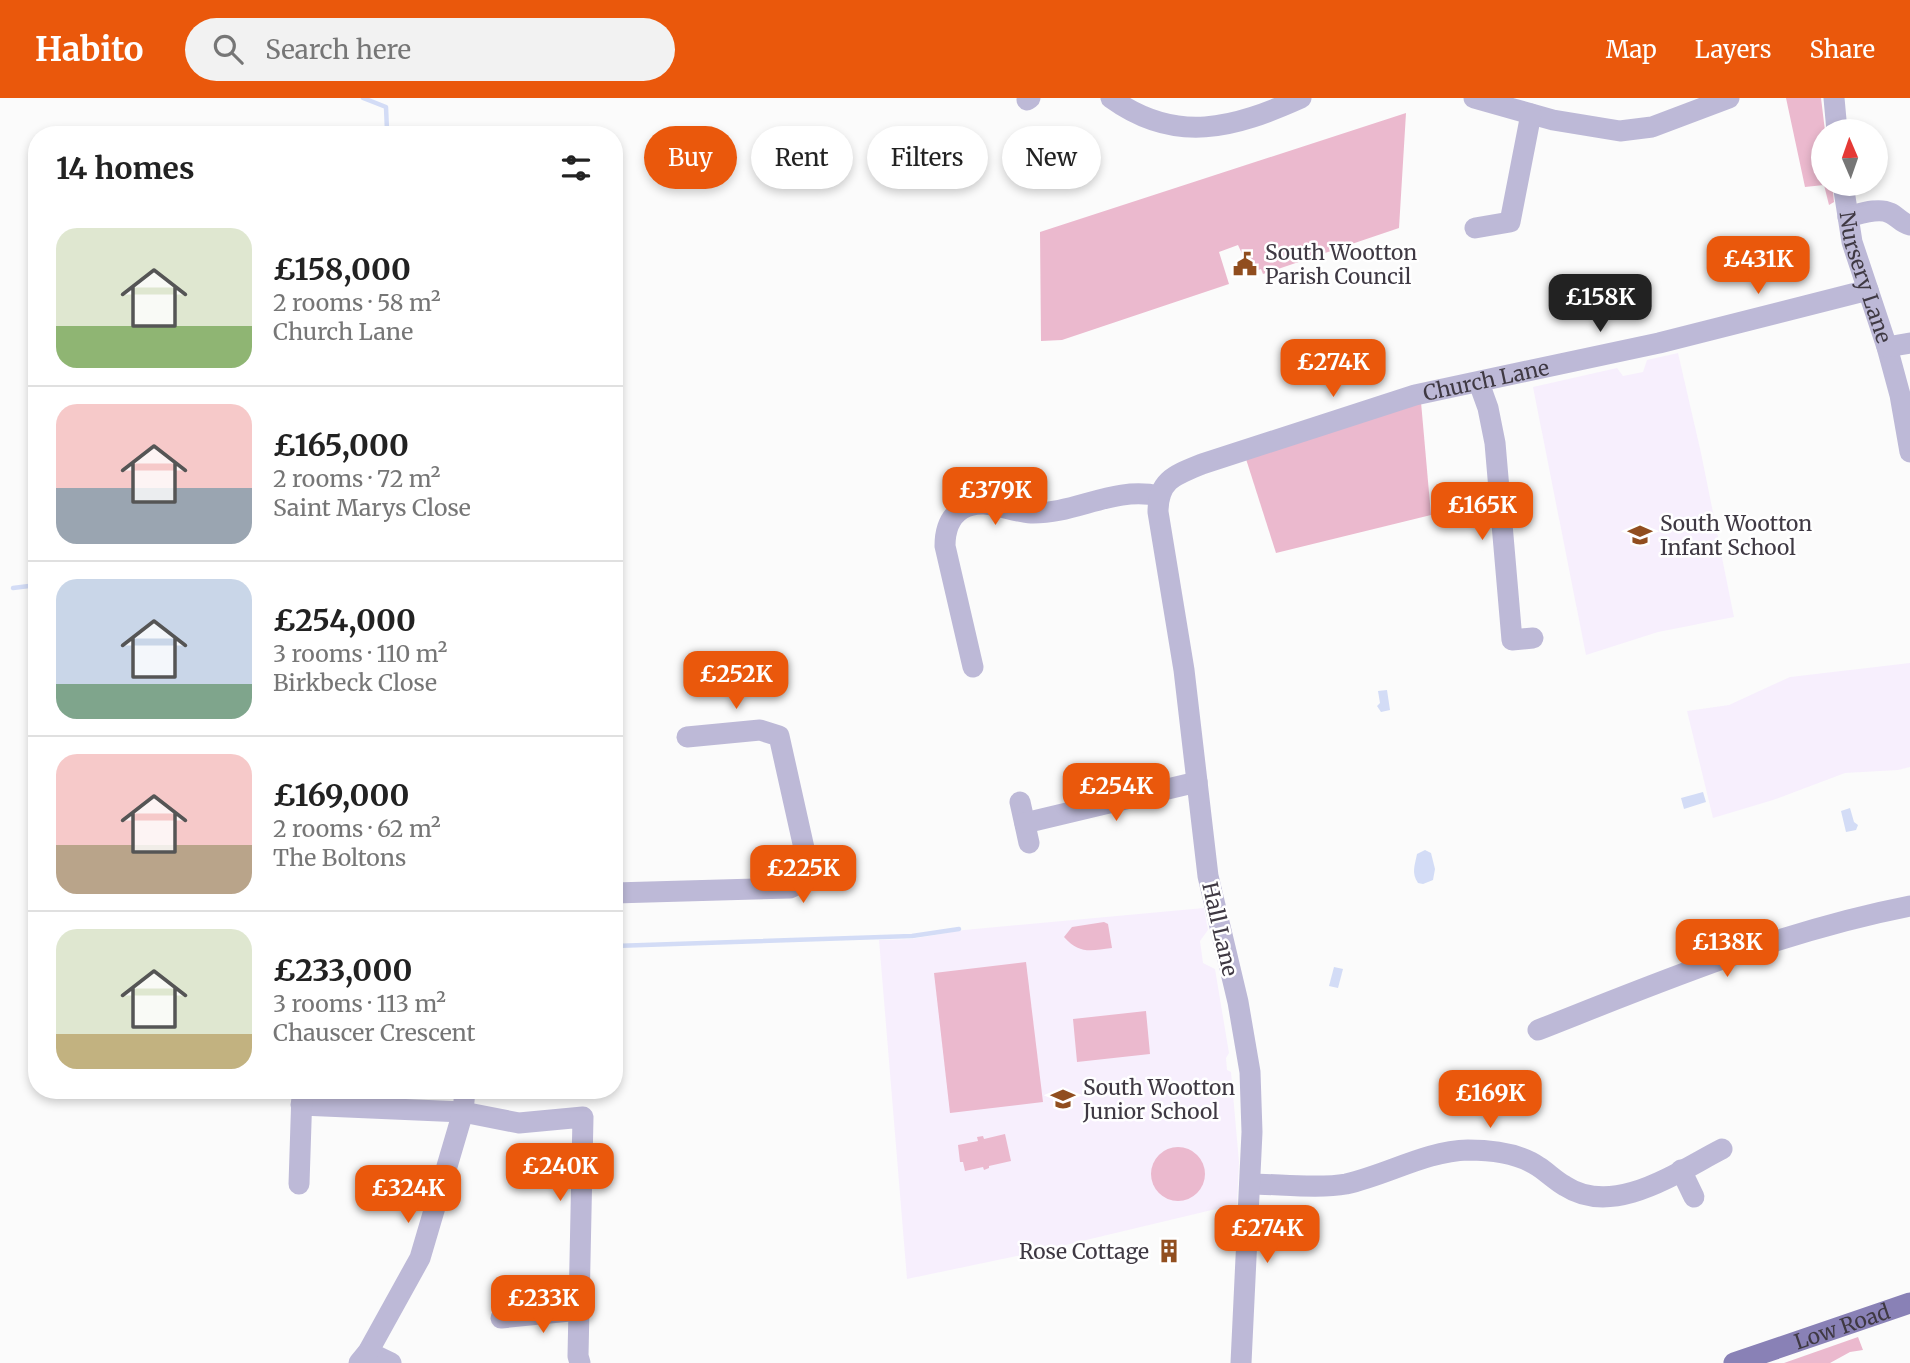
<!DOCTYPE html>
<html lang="en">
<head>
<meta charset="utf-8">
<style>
	:root { --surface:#fff; --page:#f2f2f2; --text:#222; --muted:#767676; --line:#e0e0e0; --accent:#ea580c }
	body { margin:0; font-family:Merriweather,serif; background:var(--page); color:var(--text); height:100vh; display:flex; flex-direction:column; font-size:26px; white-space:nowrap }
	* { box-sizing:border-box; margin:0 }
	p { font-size:23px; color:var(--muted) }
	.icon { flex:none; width:38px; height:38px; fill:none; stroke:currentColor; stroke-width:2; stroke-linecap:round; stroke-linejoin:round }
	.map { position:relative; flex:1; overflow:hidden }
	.sheet { position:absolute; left:28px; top:28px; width:595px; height:973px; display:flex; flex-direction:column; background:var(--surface); border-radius:28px; box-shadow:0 4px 10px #0003 }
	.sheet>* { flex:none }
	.guide { position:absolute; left:644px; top:28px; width:665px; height:63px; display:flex; gap:14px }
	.needle { width:46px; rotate:358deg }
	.buttons { position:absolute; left:1811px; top:21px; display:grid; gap:14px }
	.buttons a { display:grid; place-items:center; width:77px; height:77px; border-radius:50%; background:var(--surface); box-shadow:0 4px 10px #0003; font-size:35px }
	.price { position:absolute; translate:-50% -60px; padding:0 16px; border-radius:14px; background:var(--accent); color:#fff; font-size:23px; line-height:46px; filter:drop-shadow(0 2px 4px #0008) }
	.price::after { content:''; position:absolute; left:50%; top:42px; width:21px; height:16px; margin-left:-10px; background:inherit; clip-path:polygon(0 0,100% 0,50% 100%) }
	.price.selected { background:#222; color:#fff }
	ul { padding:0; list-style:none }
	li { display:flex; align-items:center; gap:21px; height:175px; padding:0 28px }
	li+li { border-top:2px solid var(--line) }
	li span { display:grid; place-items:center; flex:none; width:196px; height:140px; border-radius:21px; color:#555 }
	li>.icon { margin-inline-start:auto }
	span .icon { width:84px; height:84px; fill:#fffc; stroke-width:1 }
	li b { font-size:30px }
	h2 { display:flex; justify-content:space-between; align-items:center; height:84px; padding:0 28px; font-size:30px }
	.chip { padding:0 24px; border-radius:32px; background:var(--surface); box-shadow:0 4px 10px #0003; font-size:24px; line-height:63px }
	.chip.selected { background:var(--accent); color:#fff }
	header { display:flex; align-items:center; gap:42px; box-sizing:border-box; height:98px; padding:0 35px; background:var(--accent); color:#fff }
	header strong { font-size:33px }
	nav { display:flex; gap:38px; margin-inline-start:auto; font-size:24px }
	.search { width:490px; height:63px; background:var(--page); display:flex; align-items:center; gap:18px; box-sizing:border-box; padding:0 24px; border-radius:38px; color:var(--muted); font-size:26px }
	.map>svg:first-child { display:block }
	.built { fill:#f7effd }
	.green { fill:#ebb9ce }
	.water { fill:#d3dcf6 }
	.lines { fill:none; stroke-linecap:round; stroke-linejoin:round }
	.stream { stroke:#d3dcf6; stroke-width:4.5 }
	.minor { stroke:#bdb9d7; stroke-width:21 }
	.major { stroke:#8981b6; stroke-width:21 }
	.labels { text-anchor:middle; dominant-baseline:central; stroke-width:5; stroke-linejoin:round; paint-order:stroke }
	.poi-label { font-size:21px; fill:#3f3943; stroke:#fff; text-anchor:start }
	.street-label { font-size:21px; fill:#3f3943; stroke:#fff }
</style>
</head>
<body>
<header>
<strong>Habito</strong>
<div class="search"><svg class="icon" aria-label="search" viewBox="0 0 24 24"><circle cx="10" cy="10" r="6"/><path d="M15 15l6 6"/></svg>Search here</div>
<nav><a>Map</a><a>Layers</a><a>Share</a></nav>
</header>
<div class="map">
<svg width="1910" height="1265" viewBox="0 0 1910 1265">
	<rect width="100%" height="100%" fill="#fbfbfb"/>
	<g class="built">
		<path d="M1678 255 1701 355 1734 519 1658 534 1586 557 1533 289 1617 270 1623 278 1643 274 1647 262Z"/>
		<path d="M1910 565V669L1898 672 1845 675 1773 702 1713 720 1687 613 1729 607 1790 579Z"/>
		<path d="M1204 810 1208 832 1200 843 1203 865 1215 871 1229 955 1226 960 1227 972 1231 974 1239 1064 1237 1106 1036 1154 907 1181 879 842 911 841 964 832Z"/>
	</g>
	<g class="green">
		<path d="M1786 0H1821L1825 33 1824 86H1832L1834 104 1829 107 1824 87 1805 89Z"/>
		<path d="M1406 15 1399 130 1263 176 1261 171 1256 173 1251 160 1245 162 1238 147 1219 154 1229 186 1062 242 1041 243 1040 134Z"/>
		<path d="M1421 304 1431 417 1276 455 1246 361Z"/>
		<path d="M1104 824 1108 826 1112 850C1090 853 1079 856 1064 839L1072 829Z"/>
		<path d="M1026 864 1043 1004 950 1015 934 875Z"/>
		<path d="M1146 913 1150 956 1077 964 1073 921Z"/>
		<path d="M1005 1036 1011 1063 989 1068V1070L984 1072 983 1069 965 1073 963 1064H960L958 1047 978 1043 977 1039 983 1038 984 1041Z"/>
		<circle cx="1178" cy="1076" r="27"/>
		<path d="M1858 1239 1863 1252 1850 1254 1830 1265H1784Z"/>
	</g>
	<g class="water">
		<path d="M1387 592 1390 612 1381 614 1377 608 1380 605 1378 593Z"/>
		<path d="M1703 694 1706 704 1684 711 1681 700Z"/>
		<path d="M1850 710 1854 724 1858 727 1856 732 1846 734 1841 713Z"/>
		<path d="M1425 752 1431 755 1435 771 1433 782 1423 786 1418 785C1411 775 1415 767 1417 756Z"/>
		<path d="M1334 869 1343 871 1338 890 1329 888Z"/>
	</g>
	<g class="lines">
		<g class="stream">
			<path d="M363 0 386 9 387 33 391 37"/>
			<path d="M13 490 37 487"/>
			<path d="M614 848 912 838 959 831"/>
		</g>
		<g class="minor">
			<path d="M1111 0C1176 47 1234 30 1301 0"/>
			<path d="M1474 0 1553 22 1620 33 1652 29 1729 0"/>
			<path d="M1834 0 1837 33"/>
			<path d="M1027 2 1030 0"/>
			<path id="s1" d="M1843 86 1852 144 1887 249 1900 297 1910 354"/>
			<path d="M1848 119C1860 116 1878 109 1890 115 1897 118 1901 125 1910 127"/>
			<path d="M1475 130 1510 124 1531 16"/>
			<path d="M1887 249 1910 245"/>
			<path d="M1479 285 1488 310 1495 345 1512 542 1533 540"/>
			<path d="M973 569 945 448C945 433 949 419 962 411 984 398 1008 414 1031 415 1076 416 1113 388 1159 398"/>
			<path d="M1020 704 1029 745"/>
			<path d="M1025 725 1197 684"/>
			<path d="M614 795 790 790 803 784 808 768 779 638 760 632 687 639"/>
			<path d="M1538 932C1660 884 1781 833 1910 808"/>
			<path d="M301 1007 463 1014 519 1025 583 1019 578 1258 580 1265"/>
			<path d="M1681 1072 1694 1099"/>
			<path d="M299 1086 302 994"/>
			<path d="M1250 1086C1278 1086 1319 1091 1346 1086 1387 1077 1426 1053 1468 1052 1492 1052 1519 1055 1539 1069 1548 1075 1556 1083 1565 1088 1614 1120 1677 1074 1722 1051"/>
			<path d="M501 1220 580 1212"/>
			<path d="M368 1254 391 1265"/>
			<path d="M359 1265 368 1254 420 1160 463 1014 465 992"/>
			<path id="s2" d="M1241 1265 1252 1034 1250 974 1238 904 1208 778 1184 572 1158 414C1158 382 1175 377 1202 366L1415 297 1659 245 1868 192"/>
		</g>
		<path class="major" id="s3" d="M1734 1265 1910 1205"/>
	</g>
	<defs>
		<g id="civic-bare" transform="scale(1.89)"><path d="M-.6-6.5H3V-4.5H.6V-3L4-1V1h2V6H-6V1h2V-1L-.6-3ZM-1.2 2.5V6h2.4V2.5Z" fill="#914e1f" stroke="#fff" stroke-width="2.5" paint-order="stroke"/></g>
		<g id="school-bare" transform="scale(1.89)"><path d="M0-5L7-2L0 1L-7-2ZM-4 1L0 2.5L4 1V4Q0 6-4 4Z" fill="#914e1f" stroke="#fff" stroke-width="2.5" paint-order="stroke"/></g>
		<g id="building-bare" transform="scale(1.89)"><path d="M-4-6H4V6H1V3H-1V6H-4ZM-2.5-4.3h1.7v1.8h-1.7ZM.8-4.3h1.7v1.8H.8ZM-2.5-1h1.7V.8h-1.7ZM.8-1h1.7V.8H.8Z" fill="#914e1f" stroke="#fff" stroke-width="2.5" paint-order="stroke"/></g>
	</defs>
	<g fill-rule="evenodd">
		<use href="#civic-bare" x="1245" y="166"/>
		<use href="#school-bare" x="1640" y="437"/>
		<use href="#school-bare" x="1063" y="1001"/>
		<use href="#building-bare" x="1169" y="1153"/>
	</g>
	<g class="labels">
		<g class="poi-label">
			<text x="1265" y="154">South Wootton<tspan x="1265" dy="24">Parish Council</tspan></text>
			<text x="1660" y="425">South Wootton<tspan x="1660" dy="24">Infant School</tspan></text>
			<text x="1083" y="989">South Wootton<tspan x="1083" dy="24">Junior School</tspan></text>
			<text x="1149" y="1153" text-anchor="end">Rose Cottage</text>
		</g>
		<g class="street-label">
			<text stroke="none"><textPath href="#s1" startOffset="96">Nursery Lane</textPath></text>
			<text stroke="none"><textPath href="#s2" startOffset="1227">Church Lane</textPath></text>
			<text transform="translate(1220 831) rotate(77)">Hall Lane</text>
			<text stroke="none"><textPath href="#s3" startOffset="114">Low Road</textPath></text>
		</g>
	</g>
</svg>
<div class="buttons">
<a><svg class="needle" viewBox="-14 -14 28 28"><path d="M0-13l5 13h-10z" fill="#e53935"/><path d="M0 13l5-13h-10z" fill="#767676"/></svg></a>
</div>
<b class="price" style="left:1758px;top:198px">£431K</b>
<b class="price selected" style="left:1600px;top:236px">£158K</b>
<b class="price" style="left:1333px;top:301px">£274K</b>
<b class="price" style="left:995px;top:429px">£379K</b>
<b class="price" style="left:1482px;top:444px">£165K</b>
<b class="price" style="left:736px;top:613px">£252K</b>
<b class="price" style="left:1116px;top:725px">£254K</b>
<b class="price" style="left:803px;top:807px">£225K</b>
<b class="price" style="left:1727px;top:881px">£138K</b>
<b class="price" style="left:1490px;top:1032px">£169K</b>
<b class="price" style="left:560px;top:1105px">£240K</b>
<b class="price" style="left:408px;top:1127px">£324K</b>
<b class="price" style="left:1267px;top:1167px">£274K</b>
<b class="price" style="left:543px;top:1237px">£233K</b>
<div class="guide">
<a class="chip selected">Buy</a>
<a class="chip">Rent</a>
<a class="chip">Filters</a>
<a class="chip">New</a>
</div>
<section class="sheet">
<h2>14 homes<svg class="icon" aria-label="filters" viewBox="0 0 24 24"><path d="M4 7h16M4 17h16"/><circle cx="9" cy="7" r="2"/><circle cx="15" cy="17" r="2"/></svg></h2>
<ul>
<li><span style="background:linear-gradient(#dfe7d0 70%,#8fb573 0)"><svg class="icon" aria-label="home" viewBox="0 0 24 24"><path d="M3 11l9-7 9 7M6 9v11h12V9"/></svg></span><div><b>£158,000</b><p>2 rooms · 58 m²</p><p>Church Lane</p></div></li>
<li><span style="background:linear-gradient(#f6c9c9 60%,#9aa5b1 0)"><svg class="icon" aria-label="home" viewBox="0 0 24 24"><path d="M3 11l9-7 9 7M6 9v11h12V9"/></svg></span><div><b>£165,000</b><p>2 rooms · 72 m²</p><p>Saint Marys Close</p></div></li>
<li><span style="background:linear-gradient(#c9d6e8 75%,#7fa58c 0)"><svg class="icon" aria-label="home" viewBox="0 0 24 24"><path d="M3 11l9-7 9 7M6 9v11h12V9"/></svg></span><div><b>£254,000</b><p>3 rooms · 110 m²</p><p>Birkbeck Close</p></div></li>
<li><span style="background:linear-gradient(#f6c9c9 65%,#b9a48a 0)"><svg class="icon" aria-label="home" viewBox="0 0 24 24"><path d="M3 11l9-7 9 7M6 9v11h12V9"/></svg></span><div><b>£169,000</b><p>2 rooms · 62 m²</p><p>The Boltons</p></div></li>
<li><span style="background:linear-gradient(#dfe7d0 75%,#c2b280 0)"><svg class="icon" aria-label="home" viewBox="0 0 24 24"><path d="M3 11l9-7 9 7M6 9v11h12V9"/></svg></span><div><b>£233,000</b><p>3 rooms · 113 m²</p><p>Chauscer Crescent</p></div></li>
</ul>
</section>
</div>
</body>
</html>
